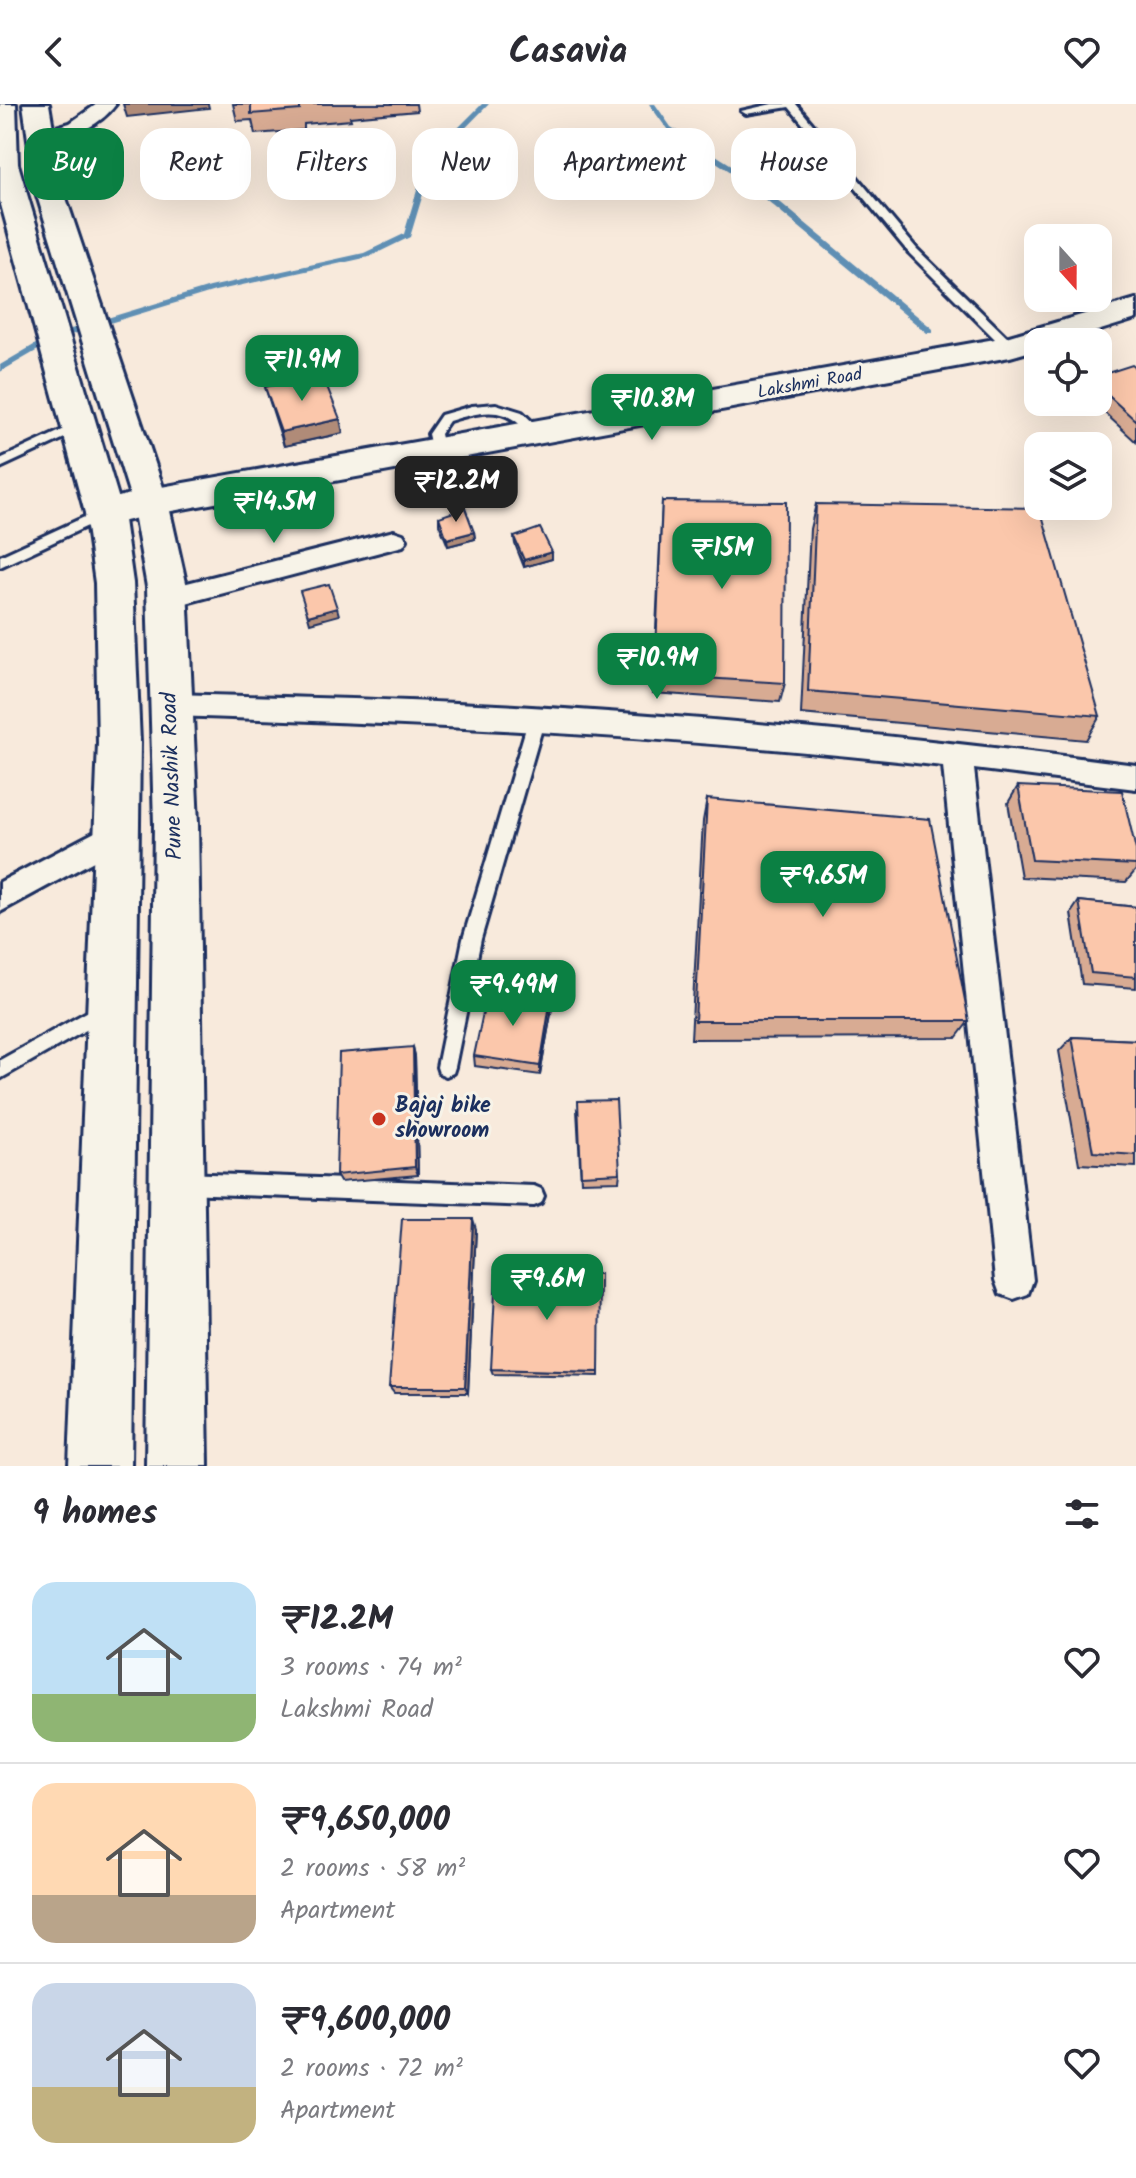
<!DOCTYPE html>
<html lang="en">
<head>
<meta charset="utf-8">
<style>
	:root { --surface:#fff; --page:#f2f2f3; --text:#2b2b33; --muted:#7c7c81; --line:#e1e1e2; --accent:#0b8043 }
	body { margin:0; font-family:Kalam,sans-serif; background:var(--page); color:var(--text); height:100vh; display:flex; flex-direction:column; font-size:30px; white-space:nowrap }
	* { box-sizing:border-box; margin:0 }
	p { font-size:26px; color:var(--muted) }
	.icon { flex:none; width:44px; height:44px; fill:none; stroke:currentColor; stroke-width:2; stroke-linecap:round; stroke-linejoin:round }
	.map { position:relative; height:1362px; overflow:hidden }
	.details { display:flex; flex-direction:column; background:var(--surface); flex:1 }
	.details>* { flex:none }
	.banner { position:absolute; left:24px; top:24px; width:1088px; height:72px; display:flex; gap:16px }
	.needle { width:52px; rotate:159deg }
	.buttons { position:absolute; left:1024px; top:120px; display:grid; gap:16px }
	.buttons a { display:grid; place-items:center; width:88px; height:88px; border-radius:16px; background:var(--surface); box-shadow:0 8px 32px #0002; font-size:40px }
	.price { position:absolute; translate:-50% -68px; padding:0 18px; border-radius:16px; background:var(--accent); color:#fff; font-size:26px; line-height:52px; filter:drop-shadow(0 2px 4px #0008) }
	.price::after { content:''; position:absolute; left:50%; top:48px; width:24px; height:18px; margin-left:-12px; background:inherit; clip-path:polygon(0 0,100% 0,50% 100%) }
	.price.on { background:#222; color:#fff }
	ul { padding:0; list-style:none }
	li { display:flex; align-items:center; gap:24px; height:200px; padding:0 32px }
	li+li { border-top:2px solid var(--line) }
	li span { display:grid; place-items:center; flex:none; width:224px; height:160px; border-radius:24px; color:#555 }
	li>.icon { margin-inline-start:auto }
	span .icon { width:96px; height:96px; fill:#fffc; stroke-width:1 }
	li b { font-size:34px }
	h2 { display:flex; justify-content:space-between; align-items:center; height:96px; padding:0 32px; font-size:34px }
	.tag { padding:0 28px; border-radius:24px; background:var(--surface); box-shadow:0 8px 32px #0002; font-size:28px; line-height:72px }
	.tag.on { background:var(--accent); color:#fff }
	header { display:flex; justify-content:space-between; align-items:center; height:104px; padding:0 32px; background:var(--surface); font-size:36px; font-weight:800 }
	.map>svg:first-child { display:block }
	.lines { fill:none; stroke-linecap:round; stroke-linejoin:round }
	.stream { fill:#5f8fb4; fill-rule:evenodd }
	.service-casing { stroke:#1b2f5e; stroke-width:6 }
	.minor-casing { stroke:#1b2f5e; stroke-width:6 }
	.secondary-casing { stroke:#1b2f5e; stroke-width:6 }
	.trunk-casing { stroke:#1b2f5e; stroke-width:6 }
	.service { fill:#f7f3e8; fill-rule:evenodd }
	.minor { fill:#f7f3e8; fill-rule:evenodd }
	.secondary { fill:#f7f3e8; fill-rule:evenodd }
	.trunk { fill:#f7f3e8; fill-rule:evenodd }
	.wall { fill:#d8ab93; stroke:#1b2f5e; stroke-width:2 }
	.shaded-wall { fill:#b08b78; stroke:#1b2f5e; stroke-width:2 }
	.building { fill:#fbc7ab; stroke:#1b2f5e; stroke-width:2 }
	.poi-dot { fill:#c8321e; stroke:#f7f3e8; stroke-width:3 }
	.labels { text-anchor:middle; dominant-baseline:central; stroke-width:6; stroke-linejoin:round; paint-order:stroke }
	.far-street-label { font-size:18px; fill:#1b2f5e; stroke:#f7f3e8 }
	.street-label { font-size:22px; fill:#1b2f5e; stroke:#f7f3e8 }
	.poi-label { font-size:22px; font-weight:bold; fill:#1b2f5e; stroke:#f7f3e8; text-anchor:start }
</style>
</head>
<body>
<header><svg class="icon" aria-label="back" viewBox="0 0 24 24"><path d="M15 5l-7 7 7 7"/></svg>Casavia<svg class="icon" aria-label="heart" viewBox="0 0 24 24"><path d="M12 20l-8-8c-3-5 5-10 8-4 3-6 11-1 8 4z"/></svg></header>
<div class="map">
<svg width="1136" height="1362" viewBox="0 0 1136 1362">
	<rect width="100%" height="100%" fill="#f8eadc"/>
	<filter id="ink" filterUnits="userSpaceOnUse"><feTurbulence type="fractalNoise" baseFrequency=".0125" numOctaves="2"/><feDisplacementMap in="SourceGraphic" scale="16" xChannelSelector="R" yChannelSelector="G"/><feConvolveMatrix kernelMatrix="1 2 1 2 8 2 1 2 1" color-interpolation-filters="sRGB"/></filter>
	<g filter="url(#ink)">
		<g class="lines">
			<g class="stream">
				<path d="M482 0H489L433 57 410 133 369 153 215 187 57 235 0 268V261L51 231 210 183 364 149 404 130 426 56Z"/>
				<path d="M649 0H655L671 23 746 70 933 225V229H927L740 74 667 25Z"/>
			</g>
			<g class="service-casing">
				<g id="service">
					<path d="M772 0H796L917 145 1014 240V246H1006L909 149 789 3 746 10 741 7Z"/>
					<path d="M496 300 522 308 542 327V333H532C506 301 486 306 449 317L440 330 444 348 443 351H433L428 330 441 311 472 302Z"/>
					<path d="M80 318 86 322 84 325 0 364V355Z"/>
					<path d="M104 404 111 409 109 412 0 463V452Z"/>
					<path d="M537 608 545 614 481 835 455 963 453 969 446 972 439 969 437 963 463 835 529 614Z"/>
					<path d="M103 899 109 901 112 907 109 913 0 975V956Z"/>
					<path d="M184 1069 534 1082 541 1085 544 1092 541 1099 534 1102 184 1089 177 1086 174 1079 177 1072Z"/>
				</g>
			</g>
			<g class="minor-casing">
				<g id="minor">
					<path d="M97 0H116C97 26 69 32 39 40L30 34 32 30 70 19Z"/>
					<path d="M394 427 403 430 407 436 403 442 167 504 158 501 154 494 158 487 167 484Z"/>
					<path d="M171 590C280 593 389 595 498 601 712 613 924 634 1136 661V685L974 665 1033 1176 1028 1190 1014 1195 1000 1190 995 1176 943 662C686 633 429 620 171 612L161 609 157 601 161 593Z"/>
					<path d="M114 718 125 722 129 731 125 740 0 808V778Z"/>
				</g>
			</g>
			<g class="secondary-casing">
				<path id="secondary" d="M1136 195V215L1062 238H1038V245L1010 253 150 411 104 422 91 418 85 409 91 400 150 385 1006 233Z"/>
			</g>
			<g class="trunk-casing">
				<g id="trunk">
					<path d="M0 0H16L18 60 123 409 133 479 140 639 131 1362H69L98 639 95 479 85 409 0 97Z"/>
					<path d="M23 0H49L63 85 168 398 187 483 198 720 208 1362H146L154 720 147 483 132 398 35 85Z"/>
				</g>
			</g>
			<use href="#service" class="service"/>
			<use href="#minor" class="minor"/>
			<use href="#secondary" class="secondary"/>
			<use href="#trunk" class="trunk"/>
		</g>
		<g class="wall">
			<path d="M233 0H416L417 7 350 13 351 16 304 20V26L255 30 252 16 237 17Z"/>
			<path d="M1136 264V338L1093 298H1098V272Z"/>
			<path d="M265 283 340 315 343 329 284 342Z"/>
			<path d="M662 397 785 579 780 598 653 589Z"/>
			<path d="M816 400 1100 612 1086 636 801 610 810 425Z"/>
			<path d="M439 413 474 428 475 435 448 442 439 420Z"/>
			<path d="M514 433 552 448V455L524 463 515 440Z"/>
			<path d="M1018 682 1136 761V766L1126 778 1021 773 1008 699Z"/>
			<path d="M707 695 969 917 956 934 691 935 703 717Z"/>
			<path d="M1079 797 1136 803V884L1082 880 1071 809Z"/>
			<path d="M551 894 552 904 540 971 475 962 474 952Z"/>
			<path d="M1072 933 1136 936V1063L1079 1060 1059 947Z"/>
			<path d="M413 943 415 952 418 1071 340 1078 336 1071Z"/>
			<path d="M577 1006 620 1069 619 1077 581 1078Z"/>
			<path d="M476 1125 468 1289H394L389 1283Z"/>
			<path d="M491 1265 599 1268V1272L493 1270Z"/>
		</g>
		<g class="shaded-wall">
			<path d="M123 0H208L209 4 127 13Z"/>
			<path d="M340 315 343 329 284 342 281 328Z"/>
			<path d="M474 428 475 435 448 442 447 435Z"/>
			<path d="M552 448V455L524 463V456Z"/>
			<path d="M337 504 339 511 310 519 308 512Z"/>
			<path d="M551 894 552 904 540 971V962Z"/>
			<path d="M413 943 415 952 418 1071 415 1063Z"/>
			<path d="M473 1115 476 1125 468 1289 465 1283Z"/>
		</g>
		<g class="building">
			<path d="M251 0H300V6L251 10Z"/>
			<path d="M1132 261 1136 264V317L1098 282V272Z"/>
			<path d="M322 270 340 315 281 328 265 283Z"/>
			<path d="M662 397 786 398 785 579 655 571Z"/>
			<path d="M816 400 1040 404 1100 612 808 587Z"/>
			<path d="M465 404 474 428 447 435 439 413Z"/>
			<path d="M540 424 552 448 524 456 514 433Z"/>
			<path d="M329 480 337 504 308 512 300 487Z"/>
			<path d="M1018 682 1122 687 1136 746V761L1032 756Z"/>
			<path d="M707 695 930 715 969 917H695Z"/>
			<path d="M1079 797 1136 803V873L1091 869Z"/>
			<path d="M488 885 551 894 540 962 474 952Z"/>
			<path d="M1072 933 1136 936V1051L1093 1048Z"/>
			<path d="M413 943 415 1063 336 1071 339 949Z"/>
			<path d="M616 996 620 1069 581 1071 578 997Z"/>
			<path d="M402 1115H473L465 1283H389Z"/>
			<path d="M496 1169 600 1170 599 1268 491 1265Z"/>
		</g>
	</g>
	<circle class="poi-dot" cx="379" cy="1015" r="8"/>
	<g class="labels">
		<g class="far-street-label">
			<text transform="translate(810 280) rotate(-10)">Lakshmi Road</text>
		</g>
		<g class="street-label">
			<text transform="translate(173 672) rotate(-92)">Pune Nashik Road</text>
		</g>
		<g class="poi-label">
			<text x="395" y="1002">Bajaj bike<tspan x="395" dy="25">showroom</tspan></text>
		</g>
	</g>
</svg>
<div class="buttons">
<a><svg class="needle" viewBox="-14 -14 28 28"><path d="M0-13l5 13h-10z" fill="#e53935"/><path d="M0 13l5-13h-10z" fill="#7c7c81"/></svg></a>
<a><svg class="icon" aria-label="locate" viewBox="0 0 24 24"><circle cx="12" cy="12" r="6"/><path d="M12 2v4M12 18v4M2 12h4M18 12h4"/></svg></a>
<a><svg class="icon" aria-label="layers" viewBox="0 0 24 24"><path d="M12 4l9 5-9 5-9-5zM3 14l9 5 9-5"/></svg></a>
</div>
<b class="price" style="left:302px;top:299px">₹11.9M</b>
<b class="price" style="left:652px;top:338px">₹10.8M</b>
<b class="price on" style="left:456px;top:420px">₹12.2M</b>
<b class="price" style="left:274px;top:441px">₹14.5M</b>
<b class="price" style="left:722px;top:487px">₹15M</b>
<b class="price" style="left:657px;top:597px">₹10.9M</b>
<b class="price" style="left:823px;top:815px">₹9.65M</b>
<b class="price" style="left:513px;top:924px">₹9.49M</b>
<b class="price" style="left:547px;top:1218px">₹9.6M</b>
<div class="banner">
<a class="tag on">Buy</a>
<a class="tag">Rent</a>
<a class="tag">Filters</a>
<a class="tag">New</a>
<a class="tag">Apartment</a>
<a class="tag">House</a>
</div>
</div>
<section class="details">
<h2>9 homes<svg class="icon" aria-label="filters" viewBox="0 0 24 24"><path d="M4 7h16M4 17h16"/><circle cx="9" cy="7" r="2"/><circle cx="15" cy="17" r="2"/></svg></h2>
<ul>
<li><span style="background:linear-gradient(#bfe0f5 70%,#8fb573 0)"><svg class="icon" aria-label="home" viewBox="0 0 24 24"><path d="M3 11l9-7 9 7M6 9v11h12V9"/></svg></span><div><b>₹12.2M</b><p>3 rooms · 74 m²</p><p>Lakshmi Road</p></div><svg class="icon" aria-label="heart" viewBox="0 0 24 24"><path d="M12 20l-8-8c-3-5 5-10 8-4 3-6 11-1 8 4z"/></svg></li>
<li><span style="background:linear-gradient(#ffd9b3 70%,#b9a48a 0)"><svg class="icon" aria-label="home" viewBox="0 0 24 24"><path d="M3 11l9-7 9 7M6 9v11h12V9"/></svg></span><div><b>₹9,650,000</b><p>2 rooms · 58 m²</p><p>Apartment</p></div><svg class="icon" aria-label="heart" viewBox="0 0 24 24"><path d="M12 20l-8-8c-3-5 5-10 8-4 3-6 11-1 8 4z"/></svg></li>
<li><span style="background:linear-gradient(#c9d6e8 65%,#c2b280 0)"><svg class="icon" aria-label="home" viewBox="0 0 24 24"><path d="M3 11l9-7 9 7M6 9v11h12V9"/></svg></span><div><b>₹9,600,000</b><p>2 rooms · 72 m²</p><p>Apartment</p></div><svg class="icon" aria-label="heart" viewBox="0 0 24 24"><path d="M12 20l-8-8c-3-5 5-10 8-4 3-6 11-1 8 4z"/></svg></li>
</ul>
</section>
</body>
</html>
